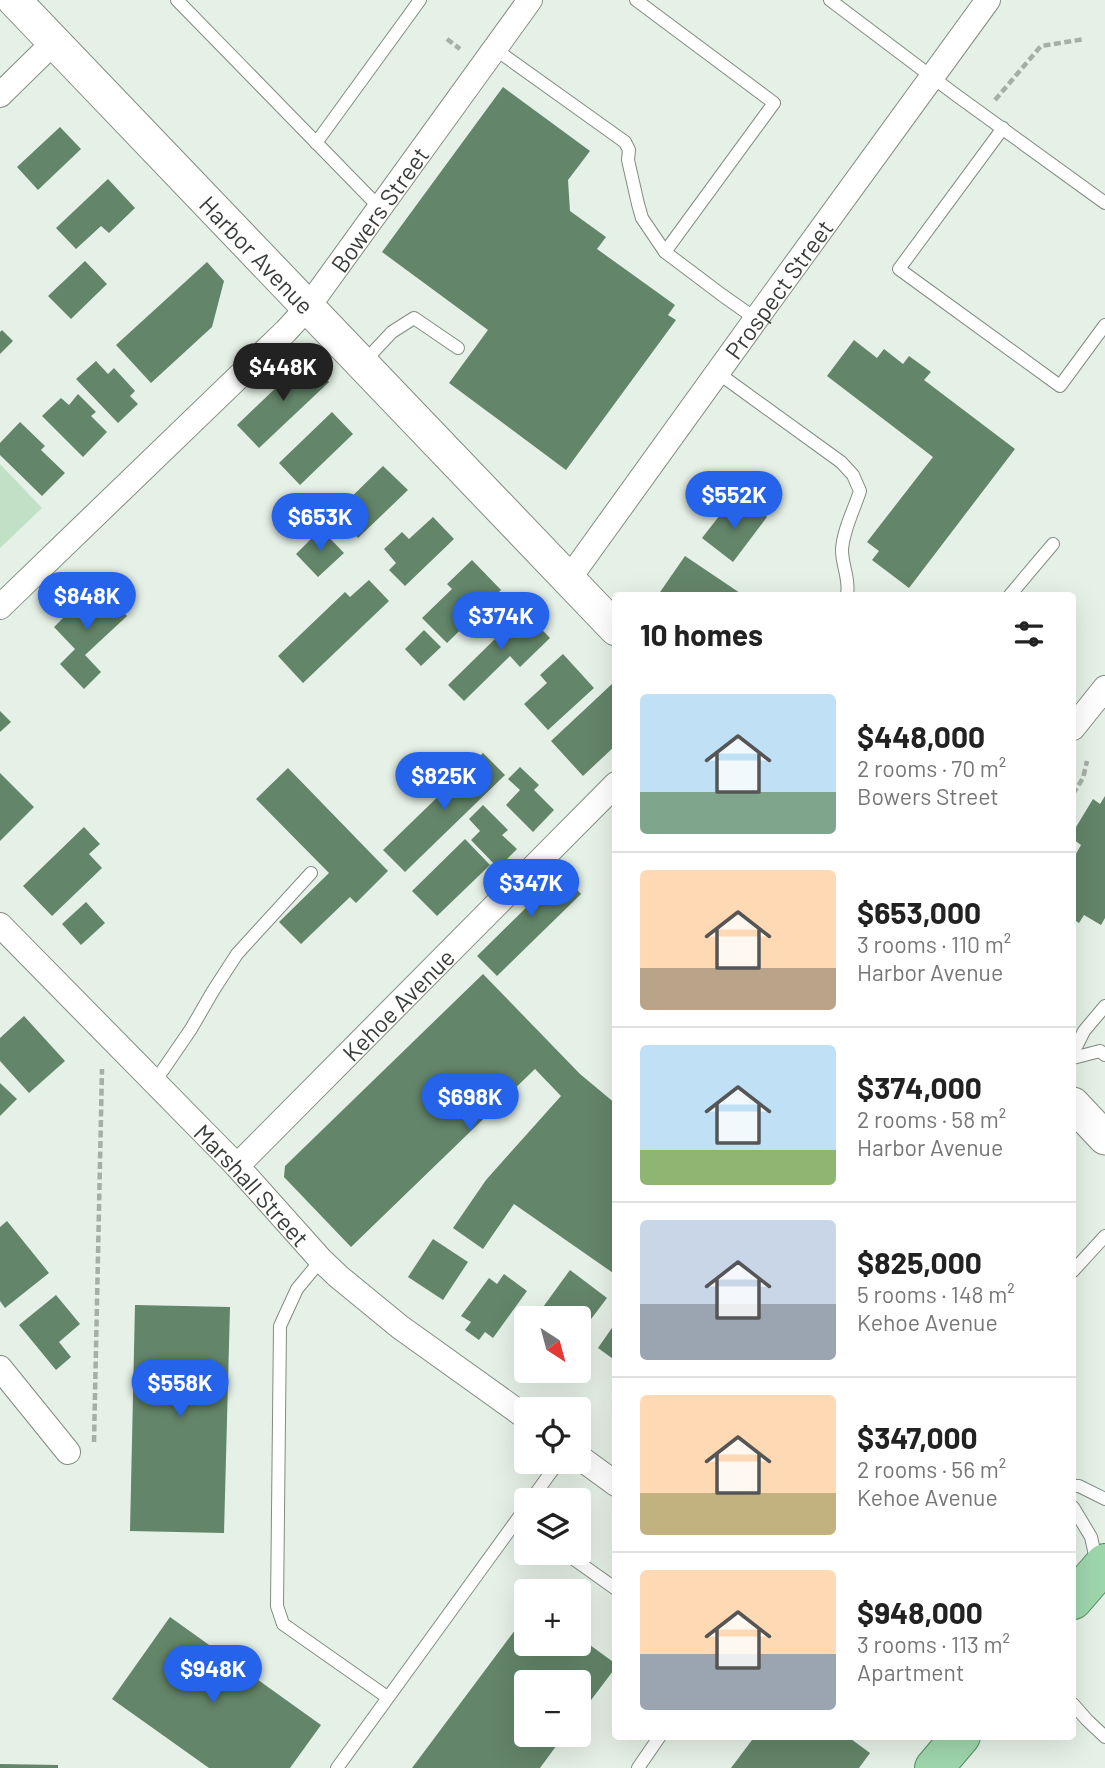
<!DOCTYPE html>
<html lang="en">
<head>
<meta charset="utf-8">
<style>
	:root { --surface:#fff; --page:#f6f6f6; --text:#222; --muted:#767676; --line:#e0e0e0; --accent:#2563eb }
	body { margin:0; font-family:Barlow,sans-serif; background:var(--page); color:var(--text); height:100vh; display:flex; flex-direction:column; font-size:26px; white-space:nowrap }
	* { box-sizing:border-box; margin:0 }
	p { font-size:23px; color:var(--muted) }
	.icon { flex:none; width:38px; height:38px; fill:none; stroke:currentColor; stroke-width:2; stroke-linecap:round; stroke-linejoin:round }
	.map { position:relative; flex:1; overflow:hidden }
	.panel { position:absolute; left:612px; top:592px; width:464px; height:1148px; display:flex; flex-direction:column; background:var(--surface); border-radius:7px; box-shadow:0 7px 28px #0002 }
	.panel>* { flex:none }
	.needle { width:46px; rotate:144deg }
	.controls { position:absolute; left:514px; top:1306px; display:grid; gap:14px }
	.controls a { display:grid; place-items:center; width:77px; height:77px; border-radius:7px; background:var(--surface); box-shadow:0 7px 28px #0002; font-size:35px }
	.price { position:absolute; translate:-50% -60px; padding:0 16px; border-radius:24px; background:var(--accent); color:#fff; font-size:23px; line-height:46px; filter:drop-shadow(0 2px 4px #0008) }
	.price::after { content:''; position:absolute; left:50%; top:42px; width:21px; height:16px; margin-left:-10px; background:inherit; clip-path:polygon(0 0,100% 0,50% 100%) }
	.price.selected { background:#222; color:#fff }
	ul { padding:0; list-style:none }
	li { display:flex; align-items:center; gap:21px; height:175px; padding:0 28px }
	li+li { border-top:2px solid var(--line) }
	li span { display:grid; place-items:center; flex:none; width:196px; height:140px; border-radius:7px; color:#555 }
	li>.icon { margin-inline-start:auto }
	span .icon { width:84px; height:84px; fill:#fffc; stroke-width:1 }
	li b { font-size:30px }
	h2 { display:flex; justify-content:space-between; align-items:center; height:84px; padding:0 28px; font-size:30px }
	.map>svg:first-child { display:block }
	.green { fill:#c1e1c6 }
	.building { fill:#638569 }
	.lines { fill:none; stroke-linecap:round; stroke-linejoin:round }
	.lane-casing { stroke:#828c83; stroke-width:14 }
	.street-casing { stroke:#828c83; stroke-width:26 }
	.secondary-casing { stroke:#828c83; stroke-width:35 }
	.primary-casing { stroke:#518e60; stroke-width:40 }
	.path { stroke:#a6afa7; stroke-width:4.5; stroke-dasharray:7 3.5; stroke-linecap:butt }
	.lane { stroke:#fff; stroke-width:12 }
	.street { stroke:#fff; stroke-width:24 }
	.secondary { stroke:#fff; stroke-width:33 }
	.primary { stroke:#9ed6ac; stroke-width:38 }
	.labels { text-anchor:middle; dominant-baseline:central; stroke-width:7; stroke-linejoin:round; paint-order:stroke }
	.street-label { font-size:24px; fill:#393d39; stroke:#e5f0e6 }
</style>
</head>
<body>
<div class="map">
<svg width="1105" height="1768" viewBox="0 0 1105 1768">
	<rect width="100%" height="100%" fill="#e5f0e6"/>
	<path class="green" d="M0 464 42 508 0 548Z"/>
	<g class="building">
		<path d="M503 87 590 151 568 180 570 211 606 237 597 249 675 305 668 315 676 320 566 470 449 383 488 330 382 252Z"/>
		<path d="M60 127 81 149 38 190 17 167Z"/>
		<path d="M108 179 135 208 109 233 101 226 76 249 56 228Z"/>
		<path d="M85 261 107 284 71 319 48 296Z"/>
		<path d="M207 262 224 281 212 327 151 383 116 345Z"/>
		<path d="M2 330 13 341 0 354V332Z"/>
		<path d="M854 340 877 358 884 349 903 364 909 356 931 372 924 380 1015 449 909 588 872 560 879 551 867 542 933 457 827 376Z"/>
		<path d="M307 358 329 382 259 448 237 425Z"/>
		<path d="M96 361 108 374 114 368 135 391 130 396 138 404 118 423 76 379Z"/>
		<path d="M78 394 96 412 91 416 107 432 83 457 42 416 61 398 69 405Z"/>
		<path d="M332 412 353 434 300 485 279 463Z"/>
		<path d="M20 422 45 446 41 450 65 473 42 496 0 455V443Z"/>
		<path d="M383 466 408 490 358 538 334 514Z"/>
		<path d="M751 505 767 517 733 562 702 538 727 506 742 518Z"/>
		<path d="M433 517 454 539 405 586 389 570 396 563 384 549 402 532 409 539Z"/>
		<path d="M321 529 344 553 318 577 296 554Z"/>
		<path d="M685 556 743 595H658Z"/>
		<path d="M472 560 501 590 447 643 422 618 452 589 447 584Z"/>
		<path d="M369 580 389 601 303 683 278 656 345 592 350 597Z"/>
		<path d="M100 588 127 616 85 655 101 672 84 689 60 664 75 649 54 627 69 612 62 605 75 592 85 602Z"/>
		<path d="M506 613 517 623 527 614 550 638 520 667 510 656 464 701 448 685 495 639 487 631Z"/>
		<path d="M424 630 441 647 421 666 405 649Z"/>
		<path d="M563 654 594 688 548 730 524 704 547 683 540 675Z"/>
		<path d="M613 683 616 687V745L583 776 551 741Z"/>
		<path d="M0 711 11 722 0 732Z"/>
		<path d="M483 753 505 775 405 872 383 850Z"/>
		<path d="M520 767 539 785 534 790 554 810 533 832 506 805 520 790 508 779Z"/>
		<path d="M288 768 388 871 356 903 350 897 301 944 279 922 329 873 256 799Z"/>
		<path d="M0 773 34 807 0 841Z"/>
		<path d="M1105 796V918L1101 925 1084 915 1079 923 1073 919V859L1081 845 1073 839V832L1093 799 1100 804Z"/>
		<path d="M483 805 508 830 502 835 517 849 498 868 471 840 480 831 469 819Z"/>
		<path d="M84 827 100 844 89 854 102 868 52 916 23 886Z"/>
		<path d="M465 839 490 865 437 916 412 891Z"/>
		<path d="M553 864 581 894 497 976 477 956 534 900 525 891Z"/>
		<path d="M86 902 105 923 81 945 62 924Z"/>
		<path d="M483 974 580 1074 616 1104V1275L514 1204 483 1249 453 1228 486 1180 561 1096 535 1069 351 1247 284 1177 285 1166Z"/>
		<path d="M24 1016 65 1061 29 1093 0 1061V1038Z"/>
		<path d="M0 1083 17 1099 0 1116Z"/>
		<path d="M7 1221 49 1273 5 1308 0 1301V1227Z"/>
		<path d="M433 1239 468 1262 443 1300 408 1277Z"/>
		<path d="M570 1270 607 1298 579 1335V1318H535Z"/>
		<path d="M504 1274 527 1291 493 1338 485 1332 479 1340 465 1330 471 1322 461 1316 489 1278 497 1284Z"/>
		<path d="M56 1295 80 1324 59 1342 71 1357 56 1370 19 1325Z"/>
		<path d="M135 1305 230 1307 224 1533 130 1531Z"/>
		<path d="M616 1322V1361L598 1348Z"/>
		<path d="M527 1614V1643H579V1637L616 1664V1667L579 1716V1682H527V1734H565L540 1768H412Z"/>
		<path d="M170 1617 321 1725 290 1768H209L112 1699Z"/>
		<path d="M755 1736H847L870 1753 859 1768H731Z"/>
		<path d="M0 1764 58 1765V1768H0Z"/>
	</g>
	<g class="lines">
		<g class="lane-casing">
			<g id="lane">
				<path d="M177 0 380 208"/>
				<path d="M636 0 774 103 665 252 722 295 756 319"/>
				<path d="M830 0 956 95 1105 203"/>
				<path d="M495 49 625 142 629 150 628 160 638 204 642 218 665 252"/>
				<path d="M1003 128 899 269 1060 386 1105 325"/>
				<path d="M316 143 420 0"/>
				<path d="M362 364 392 332 414 318 458 348"/>
				<path d="M718 373 841 462 853 475 860 491C854 510 843 530 842 550 842 566 850 579 847 595"/>
				<path d="M1010 595 1053 544"/>
				<path d="M1073 1053 1084 1031 1105 1006"/>
				<path d="M1073 1058 1100 1051 1105 1055"/>
				<path d="M154 1083 191 1029 213 991 237 954 311 873"/>
				<path d="M321 1260 297 1289 280 1326 277 1606 283 1624 387 1697"/>
				<path d="M1073 1271 1105 1236"/>
				<path d="M1073 1486H1079L1105 1499"/>
				<path d="M531 1500 559 1461"/>
				<path d="M1073 1507 1091 1537 1097 1564"/>
				<path d="M564 1552 616 1589"/>
				<path d="M1073 1704 1087 1720 1105 1737"/>
				<path d="M337 1768 527 1506"/>
				<path d="M638 1768 660 1736"/>
			</g>
		</g>
		<g class="street-casing">
			<g id="street">
				<path d="M0 95 54 42"/>
				<path id="s1" d="M568 580 756 319 988 0"/>
				<path id="s2" d="M0 607 286 331 308 307 530 0"/>
				<path d="M1073 728 1105 688"/>
				<path id="s3" d="M0 925 237 1166 321 1260 339 1277 400 1327 527 1418"/>
				<path id="s4" d="M237 1166 616 784"/>
				<path d="M0 1368 68 1452"/>
				<path d="M579 1457 616 1484"/>
			</g>
		</g>
		<g class="secondary-casing">
			<g id="secondary">
				<path id="s5" d="M14 0 616 629"/>
				<path d="M1073 1104 1105 1138"/>
			</g>
		</g>
		<g class="primary-casing">
			<g id="primary">
				<path d="M1073 1600 1105 1563"/>
				<path d="M934 1768 961 1736"/>
			</g>
		</g>
		<g class="path">
			<path d="M447 39 460 49"/>
			<path d="M995 100 1041 46 1085 39"/>
			<path d="M1073 794 1083 778 1087 761"/>
			<path d="M94 1442 102 1069"/>
		</g>
		<use href="#lane" class="lane"/>
		<use href="#street" class="street"/>
		<use href="#secondary" class="secondary"/>
		<use href="#primary" class="primary"/>
	</g>
	<g class="labels">
		<g class="street-label">
			<text stroke="none"><textPath href="#s2" startOffset="551">Bowers Street</textPath></text>
			<text stroke="none"><textPath href="#s5" startOffset="352">Harbor Avenue</textPath></text>
			<text stroke="none"><textPath href="#s1" startOffset="359">Prospect Street</textPath></text>
			<text stroke="none"><textPath href="#s4" startOffset="228">Kehoe Avenue</textPath></text>
			<text stroke="none"><textPath href="#s3" startOffset="362">Marshall Street</textPath></text>
		</g>
	</g>
</svg>
<div class="controls">
<a><svg class="needle" viewBox="-14 -14 28 28"><path d="M0-13l5 13h-10z" fill="#e53935"/><path d="M0 13l5-13h-10z" fill="#767676"/></svg></a>
<a><svg class="icon" aria-label="locate" viewBox="0 0 24 24"><circle cx="12" cy="12" r="6"/><path d="M12 2v4M12 18v4M2 12h4M18 12h4"/></svg></a>
<a><svg class="icon" aria-label="layers" viewBox="0 0 24 24"><path d="M12 4l9 5-9 5-9-5zM3 14l9 5 9-5"/></svg></a>
<a>+</a>
<a>−</a>
</div>
<b class="price selected" style="left:283px;top:403px">$448K</b>
<b class="price" style="left:734px;top:531px">$552K</b>
<b class="price" style="left:320px;top:553px">$653K</b>
<b class="price" style="left:87px;top:632px">$848K</b>
<b class="price" style="left:501px;top:652px">$374K</b>
<b class="price" style="left:444px;top:812px">$825K</b>
<b class="price" style="left:531px;top:919px">$347K</b>
<b class="price" style="left:470px;top:1133px">$698K</b>
<b class="price" style="left:180px;top:1419px">$558K</b>
<b class="price" style="left:213px;top:1705px">$948K</b>
<section class="panel">
<h2>10 homes<svg class="icon" aria-label="filters" viewBox="0 0 24 24"><path d="M4 7h16M4 17h16"/><circle cx="9" cy="7" r="2"/><circle cx="15" cy="17" r="2"/></svg></h2>
<ul>
<li><span style="background:linear-gradient(#bfe0f5 70%,#7fa58c 0)"><svg class="icon" aria-label="home" viewBox="0 0 24 24"><path d="M3 11l9-7 9 7M6 9v11h12V9"/></svg></span><div><b>$448,000</b><p>2 rooms · 70 m²</p><p>Bowers Street</p></div></li>
<li><span style="background:linear-gradient(#ffd9b3 70%,#b9a48a 0)"><svg class="icon" aria-label="home" viewBox="0 0 24 24"><path d="M3 11l9-7 9 7M6 9v11h12V9"/></svg></span><div><b>$653,000</b><p>3 rooms · 110 m²</p><p>Harbor Avenue</p></div></li>
<li><span style="background:linear-gradient(#bfe0f5 75%,#8fb573 0)"><svg class="icon" aria-label="home" viewBox="0 0 24 24"><path d="M3 11l9-7 9 7M6 9v11h12V9"/></svg></span><div><b>$374,000</b><p>2 rooms · 58 m²</p><p>Harbor Avenue</p></div></li>
<li><span style="background:linear-gradient(#c9d6e8 60%,#9aa5b1 0)"><svg class="icon" aria-label="home" viewBox="0 0 24 24"><path d="M3 11l9-7 9 7M6 9v11h12V9"/></svg></span><div><b>$825,000</b><p>5 rooms · 148 m²</p><p>Kehoe Avenue</p></div></li>
<li><span style="background:linear-gradient(#ffd9b3 70%,#c2b280 0)"><svg class="icon" aria-label="home" viewBox="0 0 24 24"><path d="M3 11l9-7 9 7M6 9v11h12V9"/></svg></span><div><b>$347,000</b><p>2 rooms · 56 m²</p><p>Kehoe Avenue</p></div></li>
<li><span style="background:linear-gradient(#ffd9b3 60%,#9aa5b1 0)"><svg class="icon" aria-label="home" viewBox="0 0 24 24"><path d="M3 11l9-7 9 7M6 9v11h12V9"/></svg></span><div><b>$948,000</b><p>3 rooms · 113 m²</p><p>Apartment</p></div></li>
</ul>
</section>
</div>
</body>
</html>
